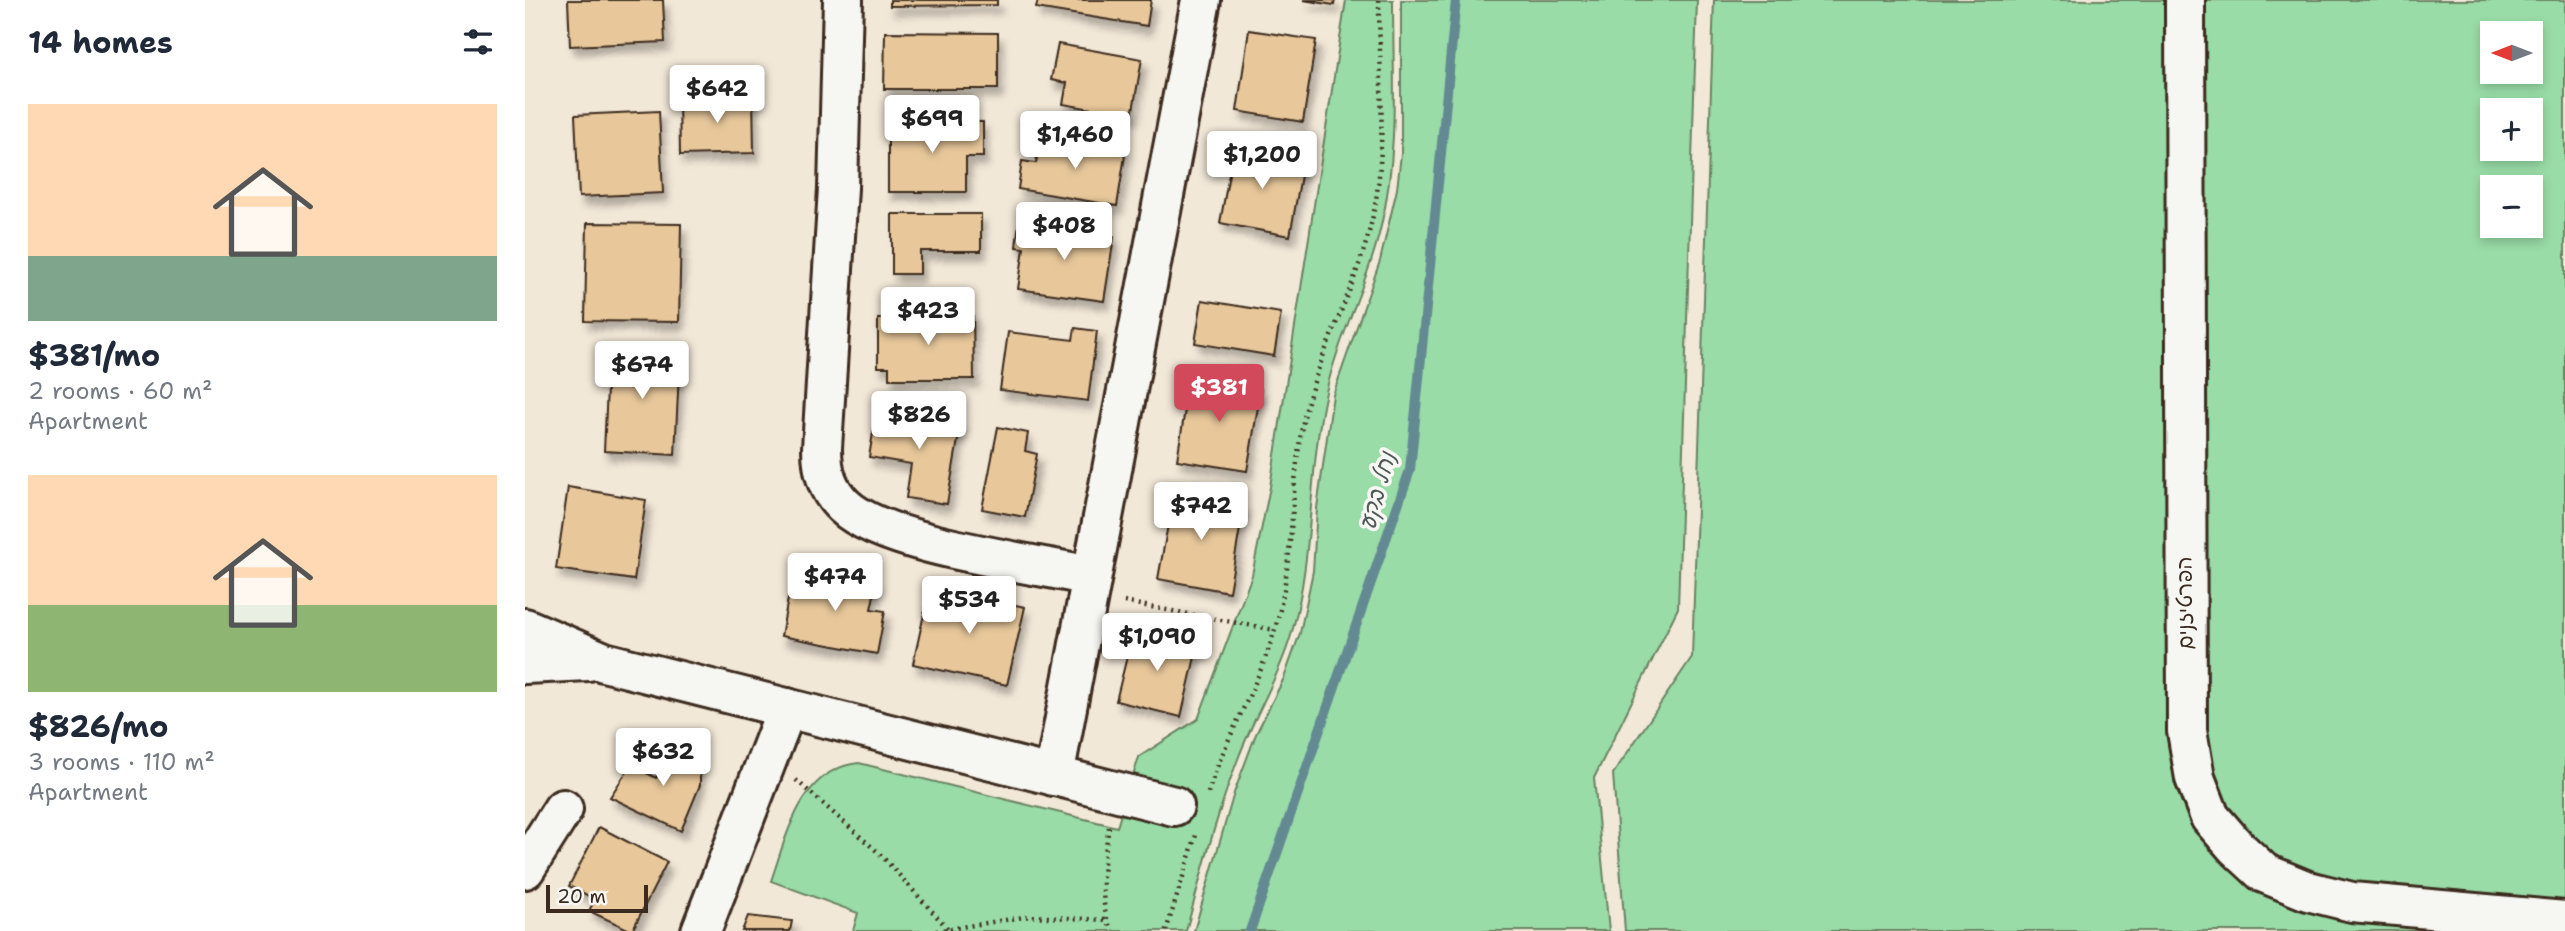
<!DOCTYPE html>
<html lang="en">
<head>
<meta charset="utf-8">
<style>
	:root { --surface:#fff; --page:#f2f2f3; --text:#1f2937; --muted:#747a83; --accent:#d1495b }
	body { margin:0; font-family:"Shantell Sans","Playpen Sans Hebrew",sans-serif; background:var(--page); color:var(--text); height:100vh; display:flex; flex-direction:column; font-size:26px; white-space:nowrap }
	* { box-sizing:border-box; margin:0 }
	p { font-size:23px; color:var(--muted) }
	.icon { flex:none; width:38px; height:38px; fill:none; stroke:currentColor; stroke-width:2; stroke-linecap:round; stroke-linejoin:round }
	.map { position:relative; flex:1; overflow:hidden }
	.sheet { display:flex; flex-direction:column; background:var(--surface); width:525px }
	.sheet>* { flex:none }
	.needle { width:46px; rotate:270deg }
	.tools { position:absolute; left:1955px; top:21px; display:grid; gap:14px }
	.tools a { display:grid; place-items:center; width:63px; height:63px; border-radius:0px; background:var(--surface); box-shadow:0 4px 10px #0003; font-size:35px }
	.scale { position:absolute; left:21px; bottom:18px; width:102px; box-sizing:border-box; padding-left:7px; border:4px solid #3b2a1e; border-top:0; font-size:19px; line-height:24px; white-space:nowrap; color:#3b2a1e; -webkit-text-stroke:5px #f6f6f2; paint-order:stroke }
	.price { position:absolute; translate:-50% -60px; padding:0 16px; border-radius:7px; background:#fff; color:#222; font-size:23px; line-height:46px; filter:drop-shadow(0 2px 4px #0008) }
	.price::after { content:''; position:absolute; left:50%; top:42px; width:21px; height:16px; margin-left:-10px; background:inherit; clip-path:polygon(0 0,100% 0,50% 100%) }
	.price.on { background:var(--accent); color:#fff }
	ul { padding:0; list-style:none }
	li { display:grid; align-content:center; gap:14px; height:371px; padding:0 28px }
	li span { display:grid; place-items:center; height:217px; border-radius:0px; color:#555 }
	li>.icon { margin-inline-start:auto }
	span .icon { width:126px; height:126px; fill:#fffc; stroke-width:1 }
	li b { font-size:30px }
	h2 { display:flex; justify-content:space-between; align-items:center; height:84px; padding:0 28px; font-size:30px }
	main { display:flex; flex:1; min-height:0 }
	.map>svg:first-child { display:block }
	.green { fill:#99dca7; stroke:#6a8362; stroke-width:2; fill-rule:evenodd }
	.lines { fill:none; stroke-linecap:round; stroke-linejoin:round }
	.stream { stroke:#648a92; stroke-width:10 }
	.building { fill:#e8c89b; stroke:#3b2a1e; stroke-width:2; filter:url(#shadow) }
	.minor-casing { stroke:#3b2a1e; stroke-width:44 }
	.tertiary-casing { stroke:#3b2a1e; stroke-width:44 }
	.path { stroke:#3b2a1e; stroke-width:4.5; stroke-dasharray:2 5; stroke-linecap:butt }
	.minor { stroke:#f6f6f2; stroke-width:38 }
	.tertiary { stroke:#f6f6f2; stroke-width:38 }
	.labels { text-anchor:middle; dominant-baseline:central; stroke-width:7; stroke-linejoin:round; paint-order:stroke }
	.street-label { font-size:21px; fill:#3b2a1e; stroke:#f6f6f2 }
	.water-label { font-size:23px; font-style:italic; fill:#505a58; stroke:#f6f6f2 }
</style>
</head>
<body>
<main>
<section class="sheet">
<h2>14 homes<svg class="icon" aria-label="filters" viewBox="0 0 24 24"><path d="M4 7h16M4 17h16"/><circle cx="9" cy="7" r="2"/><circle cx="15" cy="17" r="2"/></svg></h2>
<ul>
<li><span style="background:linear-gradient(#ffd9b3 70%,#7fa58c 0)"><svg class="icon" aria-label="home" viewBox="0 0 24 24"><path d="M3 11l9-7 9 7M6 9v11h12V9"/></svg></span><div><b>$381/mo</b><p>2 rooms · 60 m²</p><p>Apartment</p></div></li>
<li><span style="background:linear-gradient(#ffd9b3 60%,#8fb573 0)"><svg class="icon" aria-label="home" viewBox="0 0 24 24"><path d="M3 11l9-7 9 7M6 9v11h12V9"/></svg></span><div><b>$826/mo</b><p>3 rooms · 110 m²</p><p>Apartment</p></div></li>
</ul>
</section>
<div class="map">
<svg width="2040" height="931" viewBox="0 0 2040 931">
	<defs>
		<filter id="shadow"><feDropShadow dx="4.5" dy="8" stdDeviation="3.5" flood-color="#0004"/></filter>
	</defs>
	<rect width="100%" height="100%" fill="#f2e8d8"/>
	<filter id="ink" filterUnits="userSpaceOnUse"><feTurbulence type="fractalNoise" baseFrequency=".0143" numOctaves="2"/><feDisplacementMap in="SourceGraphic" scale="14" xChannelSelector="R" yChannelSelector="G"/><feConvolveMatrix kernelMatrix="1 2 1 2 8 2 1 2 1" color-interpolation-filters="sRGB"/></filter>
	<g filter="url(#ink)">
		<g class="green">
			<path d="M821 0H868C868 76 874 152 856 226 843 283 814 335 801 392 783 471 789 555 767 632 754 677 729 716 713 759 691 815 677 873 661 931H328L333 913 246 881C262 835 276 768 334 763L592 827 614 757 673 719 727 575 745 487Z"/>
			<path d="M876 0H1172L1153 608 1069 778 1084 931H669L709 793 731 734 759 678 775 633 788 571 792 508 808 395 855 261 872 189 876 154Z"/>
			<path d="M1189 0H2040V931H1100L1088 774 1167 657ZM1967 33H2006V72H1967ZM1967 110H2006V149H1967ZM1967 187H2006V226H1967Z"/>
		</g>
		<g class="lines">
			<path class="stream" d="M725 931 885 470 931 0"/>
		</g>
		<g class="building">
			<path d="M43 0H138L140 42 45 46Z"/>
			<path d="M365 0H472V5L365 6Z"/>
			<path d="M513 0H626L622 26 511 8Z"/>
			<path d="M778 0H810L809 5Z"/>
			<path d="M724 30 791 40 778 122 712 111Z"/>
			<path d="M360 32 473 33V89H359Z"/>
			<path d="M533 44 617 59 607 116 538 104 542 83 526 80Z"/>
			<path d="M228 94 229 153 155 155 154 96Z"/>
			<path d="M134 111 138 193 54 197 50 115Z"/>
			<path d="M363 121 458 122V157H441V192H363Z"/>
			<path d="M516 135 601 149 592 206 493 189 497 161 511 163Z"/>
			<path d="M709 147 779 159 765 236 695 223Z"/>
			<path d="M367 214H456V251H395V274H367Z"/>
			<path d="M62 223 156 224 154 322 60 321Z"/>
			<path d="M494 223 589 237 579 301 493 289 499 248 491 247Z"/>
			<path d="M677 300 756 313 749 356 670 343Z"/>
			<path d="M418 313H448L449 379H364V367H353V319H418Z"/>
			<path d="M550 328 572 331 563 401 475 390 483 332 548 340Z"/>
			<path d="M84 347 155 350 150 455 79 451Z"/>
			<path d="M665 378 736 389 722 471 652 460Z"/>
			<path d="M352 409 436 422 422 504 381 498 386 464 344 457Z"/>
			<path d="M473 427 503 433 500 451 512 454 500 517 457 509Z"/>
			<path d="M43 487 121 500 109 580 31 569Z"/>
			<path d="M649 492 719 505 704 592 633 579Z"/>
			<path d="M287 569 352 581 346 609 360 611 352 654 256 636 265 588 283 592Z"/>
			<path d="M405 587 500 607 482 685 388 664Z"/>
			<path d="M609 628 673 644 656 717 591 701Z"/>
			<path d="M148 742 165 752 173 761 175 772V785L156 831 85 797 106 765 131 778Z"/>
			<path d="M74 827 142 862 107 931 64 911 70 899 44 886Z"/>
			<path d="M223 916 267 921 265 931H217Z"/>
		</g>
		<g class="lines">
			<g class="minor-casing">
				<g id="minor">
					<path d="M318 0 313 188 297 448C297 471 302 490 319 506 360 545 507 563 566 576"/>
					<path d="M0 628 79 662 649 806"/>
					<path d="M0 664 63 661"/>
					<path d="M529 776 676 0"/>
					<path d="M0 869 38 809"/>
					<path d="M176 931 262 708"/>
				</g>
			</g>
			<g class="tertiary-casing">
				<path id="tertiary" d="M1660 0 1662 731 1670 778 1685 817 1711 847 1739 873 1783 891 1827 902 2040 921"/>
			</g>
			<g class="path">
				<path d="M599 602 750 630"/>
				<path d="M271 780 355 854 425 931"/>
				<path d="M683 793C699 741 729 694 746 642 770 571 764 495 778 422 792 356 827 297 844 232 864 159 854 75 854 0"/>
				<path d="M584 827C579 857 572 903 587 931"/>
				<path d="M411 931 505 916 581 920"/>
				<path d="M641 931 671 835"/>
			</g>
			<use href="#minor" class="minor"/>
			<use href="#tertiary" class="tertiary"/>
		</g>
	</g>
	<g class="labels">
		<g class="street-label">
			<text transform="translate(1660 603) rotate(-91)">הפרטיזנים</text>
		</g>
		<g class="water-label">
			<text transform="translate(852 491) rotate(-74)">נחל בקע</text>
		</g>
	</g>
</svg>
<div class="tools">
<a><svg class="needle" viewBox="-14 -14 28 28"><path d="M0-13l5 13h-10z" fill="#e53935"/><path d="M0 13l5-13h-10z" fill="#747a83"/></svg></a>
<a>+</a>
<a>−</a>
</div>
<div class="scale">20 m</div>
<b class="price" style="left:192px;top:125px">$642</b>
<b class="price" style="left:407px;top:155px">$699</b>
<b class="price" style="left:550px;top:171px">$1,460</b>
<b class="price" style="left:737px;top:191px">$1,200</b>
<b class="price" style="left:539px;top:262px">$408</b>
<b class="price" style="left:403px;top:347px">$423</b>
<b class="price" style="left:117px;top:401px">$674</b>
<b class="price on" style="left:694px;top:424px">$381</b>
<b class="price" style="left:394px;top:451px">$826</b>
<b class="price" style="left:676px;top:542px">$742</b>
<b class="price" style="left:310px;top:613px">$474</b>
<b class="price" style="left:444px;top:636px">$534</b>
<b class="price" style="left:632px;top:673px">$1,090</b>
<b class="price" style="left:138px;top:788px">$632</b>
</div>
</main>
</body>
</html>
